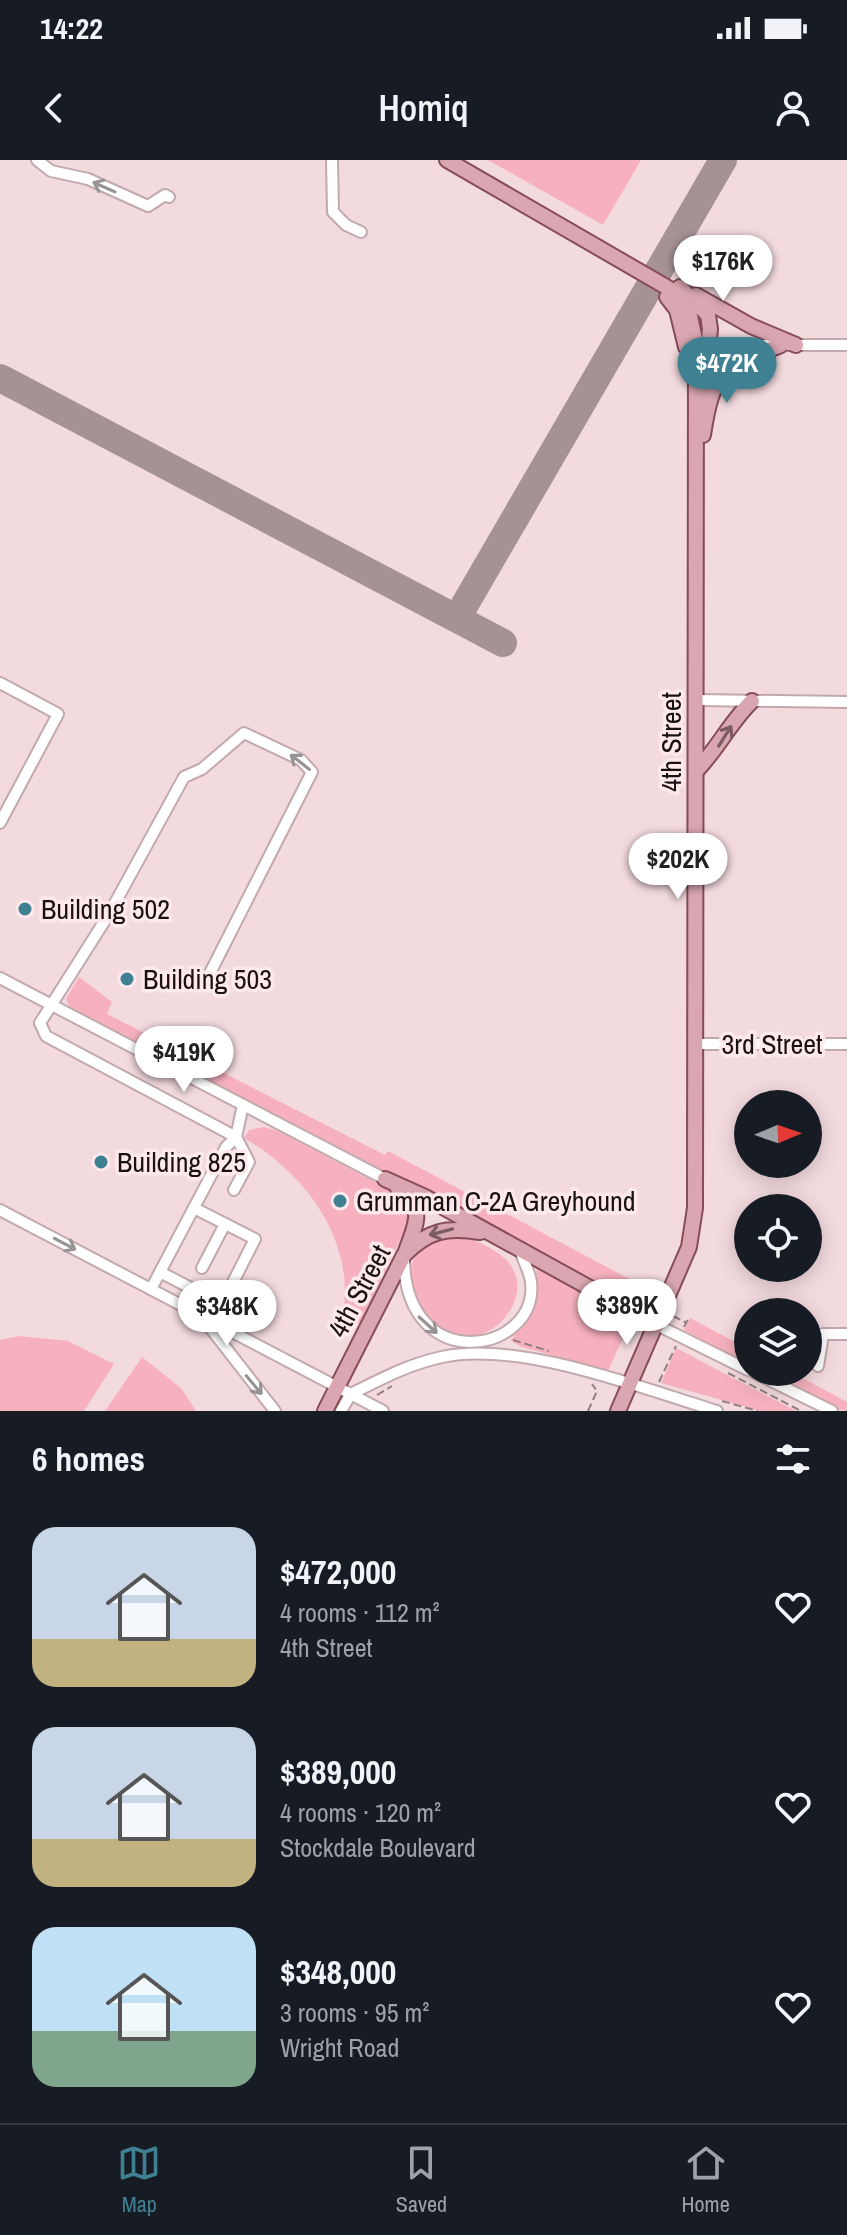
<!DOCTYPE html>
<html lang="en">
<head>
<meta charset="utf-8">
<style>
	:root { --surface:#171b24; --page:#242831; --text:#f1f3f6; --muted:#9ea1a6; --line:#363941; --accent:#3f8092 }
	body { margin:0; font-family:"Archivo Narrow",sans-serif; background:var(--page); color:var(--text); height:100vh; display:flex; flex-direction:column; font-size:30px; white-space:nowrap }
	* { box-sizing:border-box; margin:0 }
	p { font-size:26px; color:var(--muted) }
	.icon { flex:none; width:44px; height:44px; fill:none; stroke:currentColor; stroke-width:2; stroke-linecap:round; stroke-linejoin:round }
	.map { position:relative; height:1251px; overflow:hidden }
	.sheet { display:flex; flex-direction:column; background:var(--surface); flex:1 }
	.sheet>* { flex:none }
	.needle { width:52px; rotate:88deg }
	.tools { position:absolute; left:734px; top:930px; display:grid; gap:16px }
	.tools a { display:grid; place-items:center; width:88px; height:88px; border-radius:50%; background:var(--surface); box-shadow:0 4px 20px #0003; font-size:40px }
	.price { position:absolute; translate:-50% -68px; padding:0 18px; border-radius:28px; background:#fff; color:#222; font-size:26px; line-height:52px; filter:drop-shadow(0 2px 4px #0008) }
	.price::after { content:''; position:absolute; left:50%; top:48px; width:24px; height:18px; margin-left:-12px; background:inherit; clip-path:polygon(0 0,100% 0,50% 100%) }
	.price.on { background:var(--accent); color:#fff }
	ul { padding:0; list-style:none }
	li { display:flex; align-items:center; gap:24px; height:200px; padding:0 32px }
	li span { display:grid; place-items:center; flex:none; width:224px; height:160px; border-radius:24px; color:#555 }
	li>.icon { margin-inline-start:auto }
	span .icon { width:96px; height:96px; fill:#fffc; stroke-width:1 }
	li b { font-size:34px }
	h2 { display:flex; justify-content:space-between; align-items:center; height:96px; padding:0 32px; font-size:34px }
	.status { display:flex; justify-content:space-between; align-items:center; height:56px; padding:0 40px; background:var(--surface); direction:ltr }
	.status svg { height:22px; fill:currentColor }
	header { display:flex; justify-content:space-between; align-items:center; height:104px; padding:0 32px; background:var(--surface); font-size:36px; font-weight:600 }
	.tabs { display:flex; justify-content:space-around; align-items:center; height:112px; border-top:2px solid var(--line); background:var(--surface); font-size:22px; color:var(--muted) }
	.tabs a { display:grid; justify-items:center; gap:4px }
	.tabs .on { color:var(--accent) }
	.map>svg:first-child { display:block }
	.green { fill:#f7b1be }
	.lines { fill:none; stroke-linecap:round; stroke-linejoin:round }
	.taxiway { stroke:#a59295; stroke-width:28 }
	.minor-casing { stroke:#c1a9ad; stroke-width:14 }
	.major-casing { stroke:#864c58; stroke-width:18 }
	.path { stroke:#917f82; stroke-width:2; stroke-dasharray:8 4; stroke-linecap:butt }
	.minor { stroke:#fff; stroke-width:10 }
	.major { stroke:#d9a6b1; stroke-width:14 }
	.oneway { stroke:#989495 }
	.oneway2 { stroke:#7a5c62 }
	.poi-dot { fill:#3f8092; stroke:#fde9ec; stroke-width:3 }
	.labels { text-anchor:middle; dominant-baseline:central; stroke-width:7; stroke-linejoin:round; paint-order:stroke }
	.street-label { font-size:28px; fill:#1a1113; stroke:#fde9ec }
	.poi-label { font-size:28px; fill:#1a1113; stroke:#fde9ec; text-anchor:start }
</style>
</head>
<body>
<div class="status"><b>14:22</b><svg viewBox="0 0 49 12"><path d="M0 12V9h3v3zM5 12V6h3v6zM10 12V3h3v9zM15 12V0h3v12zM26 1h20v11H26zM47 4h2v5h-2z"/></svg></div>
<header><svg class="icon" aria-label="back" viewBox="0 0 24 24"><path d="M15 5l-7 7 7 7"/></svg>Homiq<svg class="icon" aria-label="person" viewBox="0 0 24 24"><circle cx="12" cy="8" r="4"/><path d="M4 21q1-7 8-7t8 7"/></svg></header>
<div class="map">
<svg width="847" height="1251" viewBox="0 0 847 1251">
	<rect width="100%" height="100%" fill="#f3dade"/>
	<g class="green">
		<path d="M488 0H641L603 65Z"/>
		<path d="M79 817 112 842 107 854 385 995 388 991 637 1123 635 1127 642 1130 636 1142 70 848 66 839Z"/>
		<path d="M264 967 278 971 392 1031 408 1046 410 1059 360 1163 350 1164 345 1160C343 1145 346 1130 344 1116 337 1056 294 1007 244 978L249 970Z"/>
		<path d="M460 1075C476 1080 498 1090 509 1103 535 1136 495 1184 457 1177 447 1175 437 1169 428 1164L408 1122C414 1084 426 1081 460 1075Z"/>
		<path d="M537 1107 631 1160 608 1211 522 1187 511 1181 532 1146Z"/>
		<path d="M690 1158 748 1189V1204L684 1170Z"/>
		<path d="M19 1176 68 1181 114 1204 84 1251H0V1180Z"/>
		<path d="M676 1188 796 1251H761L661 1223Z"/>
		<path d="M142 1197 181 1228 196 1251H105Z"/>
		<path d="M763 1212H791L847 1242V1251L829 1247Z"/>
	</g>
	<g class="lines">
		<g class="taxiway">
			<path d="M0 218 503 483"/>
			<path d="M457 458 723 0"/>
		</g>
		<g class="minor-casing">
			<g id="minor">
				<path d="M37 0 51 11 88 19 148 46 165 35 169 37"/>
				<path d="M332 0 333 52 346 65 361 72"/>
				<path d="M705 185H773"/>
				<path d="M789 185H847"/>
				<path d="M0 523 58 554 0 663"/>
				<path d="M697 540 847 542"/>
				<path d="M0 818 385 1019"/>
				<path d="M697 884H847"/>
				<path d="M234 1030 249 1002 236 977 243 945"/>
				<path d="M0 1050 383 1251"/>
				<path d="M404 1097C404 1218 539 1194 531 1122 530 1113 524 1102 521 1093"/>
				<path d="M202 1108 225 1064"/>
				<path d="M160 1112 206 1136 210 1128 226 1136 255 1079 194 1048"/>
				<path d="M151 1129 226 987 236 977 46 876 40 863 109 754 184 617 202 609 244 573 301 600 312 612 209 815"/>
				<path d="M201 1156 275 1251"/>
				<path d="M657 1165 748 1210"/>
				<path d="M818 1206 823 1174H847"/>
				<path d="M753 1212 832 1251"/>
				<path d="M351 1234C381 1219 409 1204 442 1197 518 1180 641 1228 717 1251"/>
				<path d="M341 1251 351 1234"/>
			</g>
		</g>
		<g class="major-casing">
			<g id="major">
				<path d="M447 0 675 132 689 151 696 185 695 1048 689 1087 618 1251"/>
				<path d="M680 127 708 155 710 169 704 239"/>
				<path d="M696 135 751 166 796 185"/>
				<path d="M667 137 677 150 686 187"/>
				<path d="M703 275C713 210 722 209 781 185"/>
				<path d="M697 610C718 588 731 561 752 541"/>
				<path d="M385 1019 425 1037 657 1165"/>
				<path d="M398 1029C426 1051 416 1062 406 1091"/>
				<path d="M325 1251 404 1095C428 1070 447 1067 480 1072"/>
			</g>
		</g>
		<g class="path">
			<path d="M640 1139 650 1144"/>
			<path d="M673 1156 687 1163"/>
			<path d="M684 1167 689 1157"/>
			<path d="M513 1180 549 1191"/>
			<path d="M728 1213 801 1251"/>
			<path d="M659 1222 676 1186"/>
			<path d="M377 1235 392 1226"/>
			<path d="M722 1241 758 1251"/>
			<path d="M588 1251 597 1231 592 1224"/>
		</g>
		<use href="#minor" class="minor"/>
		<use href="#major" class="major"/>
	</g>
	<defs><path id="oneway-shaft" d="M-6 0H5M1.5-3L5.5 0L1.5 3" fill="none" stroke-width="1.6" stroke-linecap="round" stroke-linejoin="round" transform="scale(2)"/></defs>
	<g class="oneway">
		<use href="#oneway-shaft" transform="translate(104 27) rotate(-156)"/>
		<use href="#oneway-shaft" transform="translate(300 602) rotate(-142)"/>
		<use href="#oneway-shaft" transform="translate(65 1084) rotate(28)"/>
		<use href="#oneway-shaft" transform="translate(428 1165) rotate(42)"/>
		<use href="#oneway-shaft" transform="translate(254 1225) rotate(50)"/>
	</g>
	<g class="oneway2">
		<use href="#oneway-shaft" transform="translate(725 576) rotate(-58)"/>
		<use href="#oneway-shaft" transform="translate(441 1072) rotate(165)"/>
	</g>
	<g class="poi-dot">
		<circle cx="25" cy="749" r="8"/>
		<circle cx="127" cy="819" r="8"/>
		<circle cx="101" cy="1002" r="8"/>
		<circle cx="340" cy="1041" r="8"/>
	</g>
	<g class="labels">
		<g class="street-label">
			<text transform="translate(671 582) rotate(-90)">4th Street</text>
			<text x="772" y="884">3rd Street</text>
			<text transform="translate(359 1131) rotate(-62)">4th Street</text>
		</g>
		<g class="poi-label">
			<text x="41" y="749">Building 502</text>
			<text x="143" y="819">Building 503</text>
			<text x="117" y="1002">Building 825</text>
			<text x="356" y="1041">Grumman C-2A Greyhound</text>
		</g>
	</g>
</svg>
<div class="tools">
<a><svg class="needle" viewBox="-14 -14 28 28"><path d="M0-13l5 13h-10z" fill="#e53935"/><path d="M0 13l5-13h-10z" fill="#9ea1a6"/></svg></a>
<a><svg class="icon" aria-label="locate" viewBox="0 0 24 24"><circle cx="12" cy="12" r="6"/><path d="M12 2v4M12 18v4M2 12h4M18 12h4"/></svg></a>
<a><svg class="icon" aria-label="layers" viewBox="0 0 24 24"><path d="M12 4l9 5-9 5-9-5zM3 14l9 5 9-5"/></svg></a>
</div>
<b class="price" style="left:723px;top:143px">$176K</b>
<b class="price on" style="left:727px;top:245px">$472K</b>
<b class="price" style="left:678px;top:741px">$202K</b>
<b class="price" style="left:184px;top:934px">$419K</b>
<b class="price" style="left:627px;top:1187px">$389K</b>
<b class="price" style="left:227px;top:1188px">$348K</b>
</div>
<section class="sheet">
<h2>6 homes<svg class="icon" aria-label="filters" viewBox="0 0 24 24"><path d="M4 7h16M4 17h16"/><circle cx="9" cy="7" r="2"/><circle cx="15" cy="17" r="2"/></svg></h2>
<ul>
<li><span style="background:linear-gradient(#c9d6e8 70%,#c2b280 0)"><svg class="icon" aria-label="home" viewBox="0 0 24 24"><path d="M3 11l9-7 9 7M6 9v11h12V9"/></svg></span><div><b>$472,000</b><p>4 rooms · 112 m²</p><p>4th Street</p></div><svg class="icon" aria-label="heart" viewBox="0 0 24 24"><path d="M12 20l-8-8c-3-5 5-10 8-4 3-6 11-1 8 4z"/></svg></li>
<li><span style="background:linear-gradient(#c9d6e8 70%,#c2b280 0)"><svg class="icon" aria-label="home" viewBox="0 0 24 24"><path d="M3 11l9-7 9 7M6 9v11h12V9"/></svg></span><div><b>$389,000</b><p>4 rooms · 120 m²</p><p>Stockdale Boulevard</p></div><svg class="icon" aria-label="heart" viewBox="0 0 24 24"><path d="M12 20l-8-8c-3-5 5-10 8-4 3-6 11-1 8 4z"/></svg></li>
<li><span style="background:linear-gradient(#bfe0f5 65%,#7fa58c 0)"><svg class="icon" aria-label="home" viewBox="0 0 24 24"><path d="M3 11l9-7 9 7M6 9v11h12V9"/></svg></span><div><b>$348,000</b><p>3 rooms · 95 m²</p><p>Wright Road</p></div><svg class="icon" aria-label="heart" viewBox="0 0 24 24"><path d="M12 20l-8-8c-3-5 5-10 8-4 3-6 11-1 8 4z"/></svg></li>
</ul>
</section>
<nav class="tabs">
<a class="on"><svg class="icon" aria-label="map" viewBox="0 0 24 24"><path d="M3 6l6-2 6 2 6-2v14l-6 2-6-2-6 2zM9 4v14M15 6v14"/></svg>Map</a>
<a><svg class="icon" aria-label="saved" viewBox="0 0 24 24"><path d="M7 4h10v16l-5-4-5 4z"/></svg>Saved</a>
<a><svg class="icon" aria-label="home" viewBox="0 0 24 24"><path d="M3 11l9-7 9 7M6 9v11h12V9"/></svg>Home</a>
</nav>
</body>
</html>
